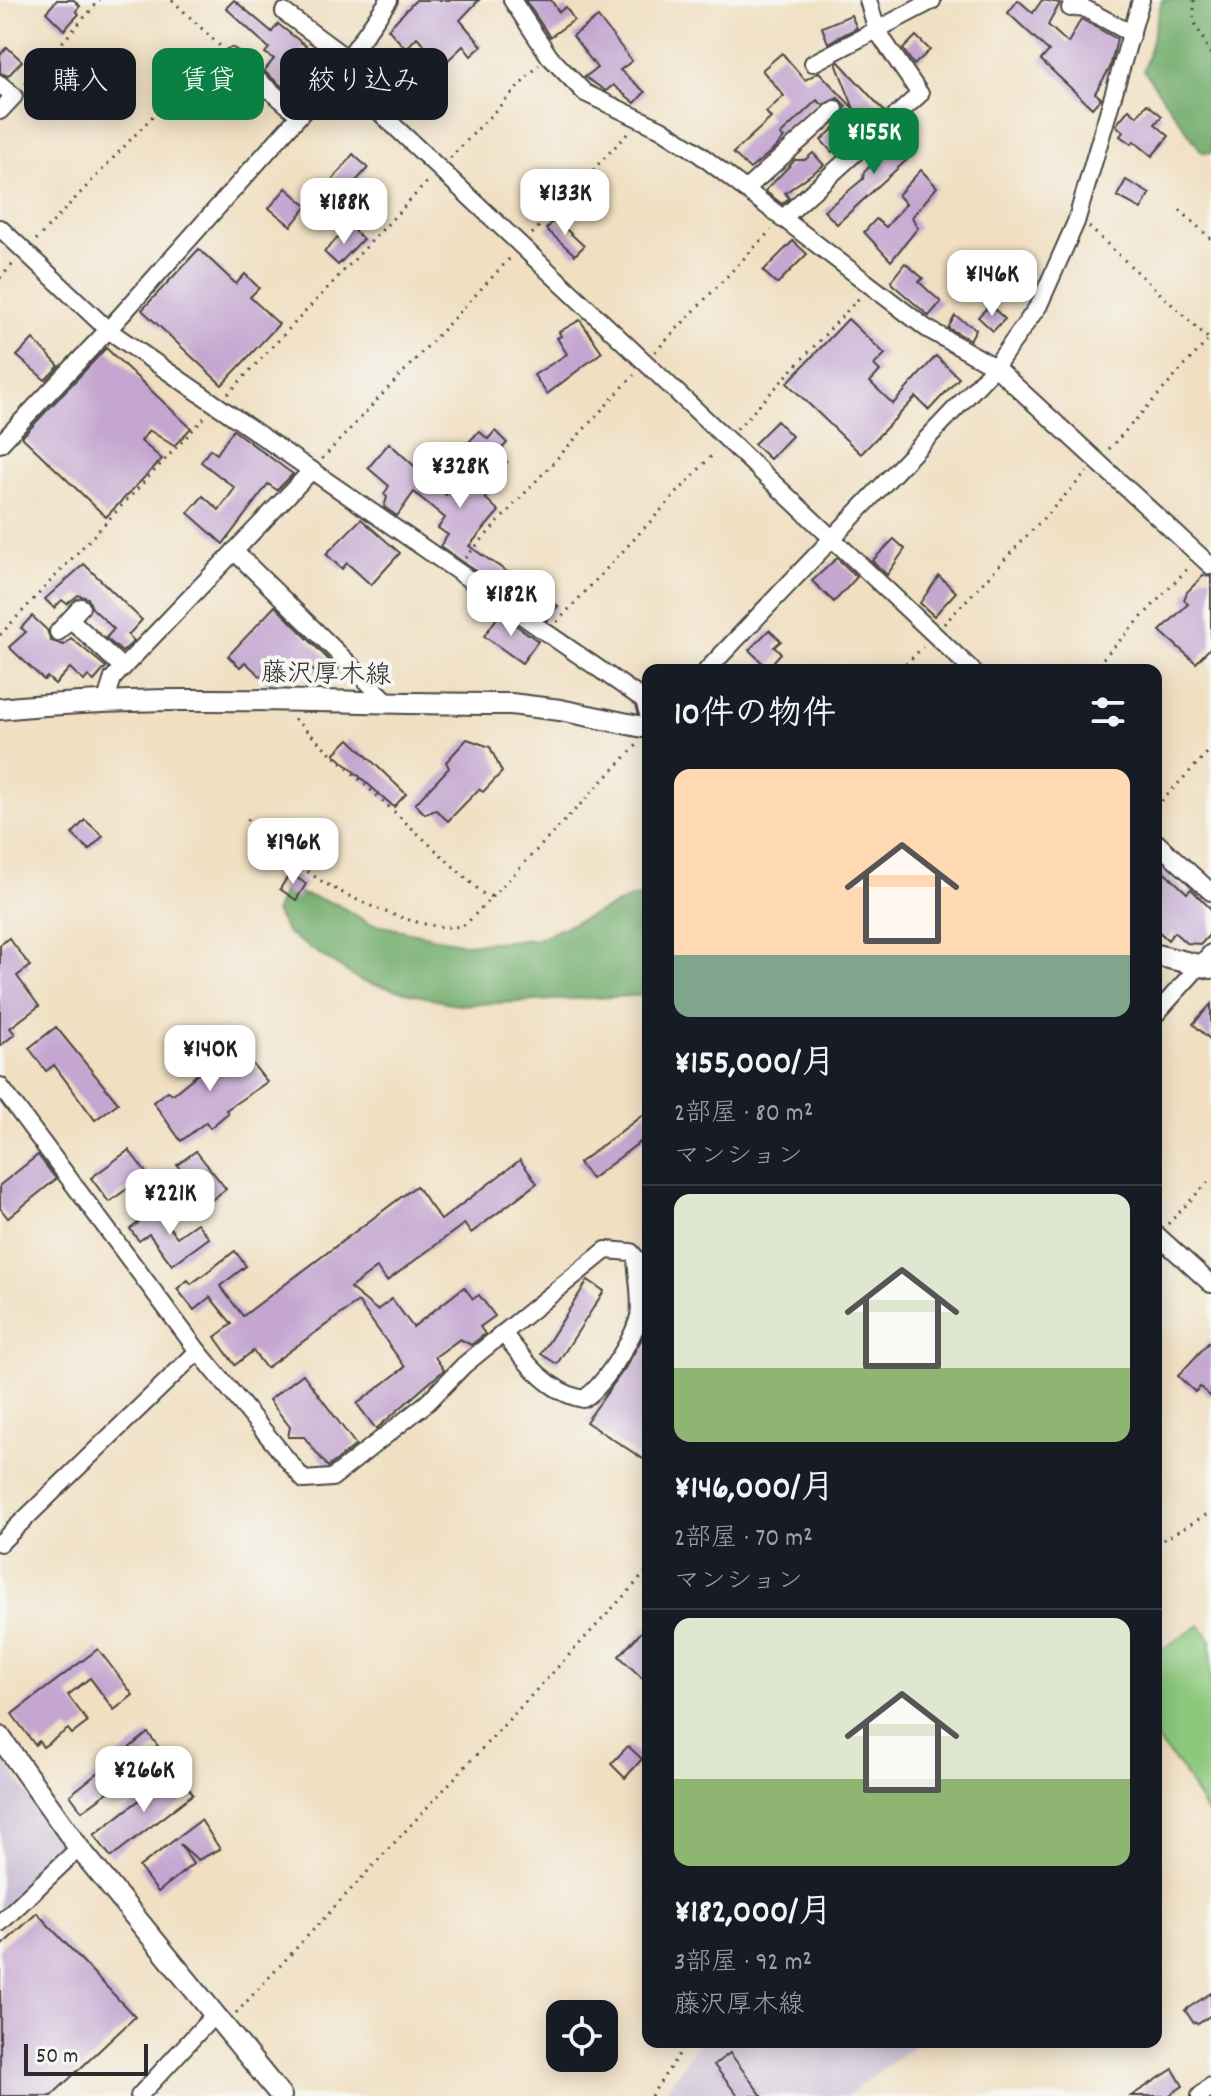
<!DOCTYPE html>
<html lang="ja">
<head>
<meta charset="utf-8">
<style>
	:root { --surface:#171b24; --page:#242831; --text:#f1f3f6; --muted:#9ea1a6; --line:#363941; --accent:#0b8043 }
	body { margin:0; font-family:Dekko,"Klee One",sans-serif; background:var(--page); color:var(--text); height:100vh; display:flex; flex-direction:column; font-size:30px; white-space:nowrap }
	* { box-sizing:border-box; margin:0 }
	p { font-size:26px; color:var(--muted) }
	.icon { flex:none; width:44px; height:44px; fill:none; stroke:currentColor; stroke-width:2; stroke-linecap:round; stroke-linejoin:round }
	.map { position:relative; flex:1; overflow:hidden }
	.details { position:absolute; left:642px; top:664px; width:520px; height:1384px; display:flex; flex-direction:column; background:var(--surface); border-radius:16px; box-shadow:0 4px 20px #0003 }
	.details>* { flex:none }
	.hud { position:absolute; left:24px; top:48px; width:498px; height:72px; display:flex; gap:16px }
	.buttons { position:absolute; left:546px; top:2000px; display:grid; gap:16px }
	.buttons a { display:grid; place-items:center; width:72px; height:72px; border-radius:16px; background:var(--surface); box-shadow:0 4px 20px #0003; font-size:40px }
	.scale { position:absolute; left:24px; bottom:20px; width:124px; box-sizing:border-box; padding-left:8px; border:4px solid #2b2b2b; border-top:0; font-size:22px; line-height:28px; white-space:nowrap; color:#2b2b2b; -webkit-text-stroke:6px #f6f6f2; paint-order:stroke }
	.price { position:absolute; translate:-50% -68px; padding:0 18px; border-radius:16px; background:#fff; color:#222; font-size:26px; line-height:52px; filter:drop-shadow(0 2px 4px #0008) }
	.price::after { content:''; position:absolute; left:50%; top:48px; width:24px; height:18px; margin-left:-12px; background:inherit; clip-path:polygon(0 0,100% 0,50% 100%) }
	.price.current { background:var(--accent); color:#fff }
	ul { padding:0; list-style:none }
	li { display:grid; align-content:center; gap:16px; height:424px; padding:0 32px }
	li+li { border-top:2px solid var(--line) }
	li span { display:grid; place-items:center; height:248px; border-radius:16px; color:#555 }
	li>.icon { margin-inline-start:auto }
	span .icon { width:144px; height:144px; fill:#fffc; stroke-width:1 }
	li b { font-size:34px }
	h2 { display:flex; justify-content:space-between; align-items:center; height:96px; padding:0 32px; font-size:34px }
	.tag { padding:0 28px; border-radius:16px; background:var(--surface); box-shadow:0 4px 20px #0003; font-size:28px; line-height:72px }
	.tag.current { background:var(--accent); color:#fff }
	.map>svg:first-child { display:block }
	.industrial { fill:#cbbfd5 }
	.green { fill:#8cc77b; stroke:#5c7953; stroke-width:2 }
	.forest { fill:#71ac6b; stroke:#4e6c4b; stroke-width:2 }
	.building { fill:#c4a6d0 }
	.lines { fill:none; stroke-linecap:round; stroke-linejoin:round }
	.minor-casing { stroke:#494642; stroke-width:20 }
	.major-casing { stroke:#494642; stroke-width:24 }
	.path { stroke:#494642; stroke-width:3; stroke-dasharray:2 6; stroke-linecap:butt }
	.minor { stroke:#fff; stroke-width:16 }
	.major { stroke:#fff; stroke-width:20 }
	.labels { text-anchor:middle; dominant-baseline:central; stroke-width:8; stroke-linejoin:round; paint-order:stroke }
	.street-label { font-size:26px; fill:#2b2b2b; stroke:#f6f6f2 }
</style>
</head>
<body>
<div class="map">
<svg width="1211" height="2096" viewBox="0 0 1211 2096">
	<rect width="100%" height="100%" fill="#f6f6f2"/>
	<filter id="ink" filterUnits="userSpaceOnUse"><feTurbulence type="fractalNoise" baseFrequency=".0125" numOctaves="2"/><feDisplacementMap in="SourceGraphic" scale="16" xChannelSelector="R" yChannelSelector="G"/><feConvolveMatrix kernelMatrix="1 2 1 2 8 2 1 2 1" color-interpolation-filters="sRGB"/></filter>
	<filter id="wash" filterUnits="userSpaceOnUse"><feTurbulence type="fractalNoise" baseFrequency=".006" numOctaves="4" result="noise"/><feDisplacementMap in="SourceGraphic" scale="32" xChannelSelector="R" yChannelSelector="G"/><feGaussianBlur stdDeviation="1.8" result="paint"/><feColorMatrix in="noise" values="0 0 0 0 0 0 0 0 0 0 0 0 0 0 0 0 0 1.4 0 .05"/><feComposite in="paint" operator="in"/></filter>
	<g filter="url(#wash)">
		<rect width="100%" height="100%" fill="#f0dfc1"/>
		<g class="industrial">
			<path d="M0 1754 65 1849 0 1912Z"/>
			<path d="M699 2042H918L847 2096H662Z"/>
		</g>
		<path class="green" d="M1200 1625 1211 1640V1820L1181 1768 1156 1740V1653Z"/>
		<g class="forest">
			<path d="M1162 0H1211V153L1202 152 1144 71Z"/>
			<path d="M284 889 336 904 369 923 464 944 537 939 631 898 648 897V995L457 1005 361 981 287 933 275 912Z"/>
		</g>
		<g id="blocks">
			<g class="building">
				<path d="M57 0H74L80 6 76 11 79 14 64 30 46 12Z"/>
				<path d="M234 0 272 32 278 24 306 46 291 65 314 83 298 100 264 71 274 59 265 53 269 48 226 8Z"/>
				<path d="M416 0H479L460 20 482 46 471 56 463 46 443 65 417 37 406 49 388 29Z"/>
				<path d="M525 0H551L559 12 566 7 574 20 550 37Z"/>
				<path d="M1018 0 1033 13 1042 0 1060 3 1048 25 1068 43 1081 19 1117 39 1110 68 1095 93 1101 98 1092 108 1041 60 1049 51 1008 13Z"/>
				<path d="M851 15 857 28 828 43 822 27Z"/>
				<path d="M598 17 632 61 620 70 645 92 635 103 613 85 606 91 585 77 597 68 573 36Z"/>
				<path d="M916 36 930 50 914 65 903 49Z"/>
				<path d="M7 47 22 61 8 76 0 73V55Z"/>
				<path d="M782 53 805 80 819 72 854 109 836 63 839 62 884 111 843 149 840 145 832 152 821 140 840 123 846 106 838 98 823 105 817 100 780 135 784 138 774 149 750 169 733 153 771 118 766 112 784 96 762 70Z"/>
				<path d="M1147 104 1162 116 1155 124 1169 136 1152 156 1134 141 1131 144 1120 136 1123 132 1116 125 1129 109 1137 116Z"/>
				<path d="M906 128 917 140 904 151 910 157 837 224 824 211 863 179 864 172 886 151 884 148Z"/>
				<path d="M813 153 824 165 785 193 789 198 782 204 765 191 795 160H805Z"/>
				<path d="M353 154 368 168 356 181 368 193 341 222 317 200Z"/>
				<path d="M921 170 937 187 912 217 918 228 891 261 864 232 876 219 886 227 906 204 898 195Z"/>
				<path d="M1126 180 1150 194 1141 209 1117 196Z"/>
				<path d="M286 188 307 206 291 226 269 208Z"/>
				<path d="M555 219 584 246 575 255 546 229Z"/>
				<path d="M349 226 363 239 338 265 324 252Z"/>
				<path d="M793 241 807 254 777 284 763 271Z"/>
				<path d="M199 249 236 284 245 274 259 288 250 297 279 324 222 385 142 310Z"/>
				<path d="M905 263 923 278 919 282 941 302 929 316 892 284 891 281Z"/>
				<path d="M990 305 1005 319 993 331 978 317Z"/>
				<path d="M955 316 976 329 970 340 948 328Z"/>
				<path d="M848 319 885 354 874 365 880 371 870 382 893 404 936 356 959 378 929 410 916 397 861 454 787 383Z"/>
				<path d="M580 320 602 352 547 394 534 375 567 354 557 338 561 336 559 332Z"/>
				<path d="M33 339 59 366 45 380 17 356Z"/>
				<path d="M106 348 191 428 174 446 149 430 141 441 162 459 106 517 22 437Z"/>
				<path d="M777 421 792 436 770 459 754 444Z"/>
				<path d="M233 430 293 474 277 490 268 484 223 544 188 513 203 496 219 510 235 488 201 462 210 449 217 454Z"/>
				<path d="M479 431 488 439 495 431 507 443 498 453 507 462 502 468 505 471 485 498 499 511 469 546 558 606 547 620 440 546 448 535 438 528 445 518 414 492 397 516 384 507 387 497 384 494 389 486 368 468 389 443 446 495 448 492 460 501 484 476 460 452Z"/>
				<path d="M361 519 400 553 371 585 347 563 342 569 326 554Z"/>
				<path d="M894 539 905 549 887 575 872 561Z"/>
				<path d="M837 558 857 577 834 602 812 581Z"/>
				<path d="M84 564 142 620 128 635 134 641 122 652 106 638 114 629 92 608 88 598 78 595 67 604 62 600 54 608 45 599Z"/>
				<path d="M1204 575 1211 577V647L1196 663 1160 631 1188 604 1184 600 1187 592Z"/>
				<path d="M939 576 956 592 934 616 920 603Z"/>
				<path d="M275 606 338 669 326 682 305 663 296 673 289 667 271 686 245 662 240 667 228 656Z"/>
				<path d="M500 614 538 641 522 663 484 636Z"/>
				<path d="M32 616 47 630 51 641 64 645 71 638 106 667 94 681 88 676 84 681 70 668 55 684 47 677 44 680 9 647 26 632 21 628Z"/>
				<path d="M769 630 781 641 774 647 781 653 768 668 749 650Z"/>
				<path d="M349 739 406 794 394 807 334 754Z"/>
				<path d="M467 739 490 747 502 772 483 792 479 789 448 821 436 810 425 814 415 804 449 768 446 762Z"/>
				<path d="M85 820 103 836 89 850 72 834Z"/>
				<path d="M1156 864 1187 893 1191 889 1211 909V933L1201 944 1186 943 1174 932 1168 940 1156 929Z"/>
				<path d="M290 873 306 884 296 900 280 889Z"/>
				<path d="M9 938 30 966 17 976 39 1006 10 1028 15 1034 0 1046V945Z"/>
				<path d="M1211 1004V1040L1193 1024Z"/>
				<path d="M56 1027 118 1103 95 1120 54 1065 46 1071 29 1048Z"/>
				<path d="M236 1043 267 1082 226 1110 228 1113 210 1128 206 1122 181 1141 153 1102 168 1091 173 1094Z"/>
				<path d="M648 1111V1136L591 1179 579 1163Z"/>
				<path d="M129 1150 147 1174 109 1202 91 1178Z"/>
				<path d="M196 1151 226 1189 206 1204 177 1165Z"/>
				<path d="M38 1155 56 1179 8 1218 0 1208V1185Z"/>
				<path d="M520 1160 537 1183 471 1233 464 1224 387 1281 377 1268 350 1288 377 1310 392 1299 413 1327 464 1287 473 1299 479 1295 495 1316 480 1327 485 1334 471 1345 460 1339 435 1357 444 1370 376 1429 357 1404 405 1367 358 1302 266 1368 253 1351 235 1365 215 1337 232 1324 210 1297 194 1310 177 1289 188 1280 191 1284 235 1251 246 1266 220 1286 243 1316 416 1186 441 1220Z"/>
				<path d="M156 1210 177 1237 197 1223 209 1238 172 1265 149 1234 139 1241 130 1229Z"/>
				<path d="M588 1280 604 1291 557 1364 541 1354Z"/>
				<path d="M648 1328V1462L586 1422 625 1368Z"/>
				<path d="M1211 1340V1397L1200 1387 1195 1392 1178 1376Z"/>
				<path d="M303 1374 356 1445 328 1467 304 1437H288L290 1427 269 1400Z"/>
				<path d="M648 1625V1684L619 1656Z"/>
				<path d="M98 1649 133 1695 114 1710 90 1678 68 1695 88 1722 72 1734 68 1729 43 1747 39 1741 35 1745 12 1714Z"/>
				<path d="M148 1733 158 1746 112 1781 116 1786 82 1811 70 1795Z"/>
				<path d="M628 1746 642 1759 625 1778 611 1764Z"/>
				<path d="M176 1772 193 1794 111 1857 94 1835Z"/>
				<path d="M201 1820 220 1849 198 1860 180 1844 193 1864 158 1892 139 1867Z"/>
				<path d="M37 1913 135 2017 51 2096H0V1947Z"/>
				<path d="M1211 1993V2015L1198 2024 1193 2022 1185 2010Z"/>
				<path d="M730 2053 762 2096H738L714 2065Z"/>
				<path d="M1173 2069 1183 2086 1168 2096H1131Z"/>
			</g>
		</g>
	</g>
	<g filter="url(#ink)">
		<use href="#blocks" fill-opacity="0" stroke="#494642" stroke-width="2"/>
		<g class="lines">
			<g class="minor-casing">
				<g id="minor">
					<path d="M512 0 549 56 585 93 661 129 694 150 926 328 995 367 1211 566"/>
					<path d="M1070 8 1082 7 1132 34"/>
					<path d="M284 12 349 60"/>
					<path d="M231 57 299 115"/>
					<path d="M813 63 932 1"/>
					<path d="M340 70 375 108 972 670"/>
					<path d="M0 84 14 96 0 111"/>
					<path d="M745 190 835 109"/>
					<path d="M782 219 920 94 877 31 868 0"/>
					<path d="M0 228 108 330 644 700 648 714"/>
					<path d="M0 444 108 330 340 70 389 0"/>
					<path d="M234 551 390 704"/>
					<path d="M70 619 123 668"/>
					<path d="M58 632 81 607"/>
					<path d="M707 670 995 367 1039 305 1076 222 1141 0"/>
					<path d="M106 700 113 678 312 470"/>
					<path d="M1156 842 1211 892"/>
					<path d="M1156 1014 1211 953"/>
					<path d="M0 1086 198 1351"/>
					<path d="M1156 1234 1211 1284"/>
					<path d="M0 1543 198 1351 304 1480 332 1478 428 1402 464 1365 606 1250 631 1252 636 1258C637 1276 642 1299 639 1316 634 1338 602 1389 583 1399 548 1392 524 1360 503 1333"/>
					<path d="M0 1923 79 1848"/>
					<path d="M139 2096 214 2015"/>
					<path d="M1200 2096 1211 2086"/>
				</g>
			</g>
			<g class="major-casing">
				<g id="major">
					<path d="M0 709C170 692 341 704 511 704L560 710 648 728"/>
					<path d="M1156 955 1211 968"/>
					<path d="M0 1737 79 1848 281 2096"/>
				</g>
			</g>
			<g class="path">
				<path d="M172 0 221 47"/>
				<path d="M1194 0V21L1211 55"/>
				<path d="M25 84 100 0"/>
				<path d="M450 158 539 65"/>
				<path d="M1180 210 1211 239"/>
				<path d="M1089 227 1211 341"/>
				<path d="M532 234 629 132"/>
				<path d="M36 240 217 48"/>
				<path d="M0 278 14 263"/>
				<path d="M655 352 771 230"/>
				<path d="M228 394 428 181"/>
				<path d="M737 429 860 297"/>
				<path d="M1109 449 1211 337"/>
				<path d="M322 459 511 257"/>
				<path d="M465 558 634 375"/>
				<path d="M557 622 715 452"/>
				<path d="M944 624 1087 472"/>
				<path d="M0 635 206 416"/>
				<path d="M900 670 923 647"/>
				<path d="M1092 670 1189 567"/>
				<path d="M294 719 482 893 492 897"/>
				<path d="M1156 807 1211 749"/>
				<path d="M247 819C272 840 296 865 323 882 352 900 436 938 466 924L637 745"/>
				<path d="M1168 1224 1211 1179"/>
				<path d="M1156 1544 1211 1512"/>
				<path d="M236 2013 648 1570"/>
				<path d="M651 2096 687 2042"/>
			</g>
			<use href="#minor" class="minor"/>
			<use href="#major" class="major"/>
		</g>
	</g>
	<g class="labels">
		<g class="street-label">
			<text transform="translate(326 676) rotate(1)">藤沢厚木線</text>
		</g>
	</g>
</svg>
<div class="buttons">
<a><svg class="icon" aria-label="locate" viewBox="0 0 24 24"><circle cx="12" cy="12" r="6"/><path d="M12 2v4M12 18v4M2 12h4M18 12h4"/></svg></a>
</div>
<div class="scale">50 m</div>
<b class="price current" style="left:874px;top:176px">¥155K</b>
<b class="price" style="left:565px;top:237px">¥133K</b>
<b class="price" style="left:344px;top:246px">¥188K</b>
<b class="price" style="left:992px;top:318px">¥146K</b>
<b class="price" style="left:460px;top:510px">¥328K</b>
<b class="price" style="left:511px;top:638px">¥182K</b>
<b class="price" style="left:293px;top:886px">¥196K</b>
<b class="price" style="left:210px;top:1093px">¥140K</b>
<b class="price" style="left:170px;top:1237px">¥221K</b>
<b class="price" style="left:144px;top:1814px">¥266K</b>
<div class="hud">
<a class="tag">購入</a>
<a class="tag current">賃貸</a>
<a class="tag">絞り込み</a>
</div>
<section class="details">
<h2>10件の物件<svg class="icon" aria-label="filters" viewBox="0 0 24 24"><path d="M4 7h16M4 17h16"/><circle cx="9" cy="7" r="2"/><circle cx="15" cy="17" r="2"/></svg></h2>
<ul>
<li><span style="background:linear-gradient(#ffd9b3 75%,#7fa58c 0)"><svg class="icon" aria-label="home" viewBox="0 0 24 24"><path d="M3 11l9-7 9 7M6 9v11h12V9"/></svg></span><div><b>¥155,000/月</b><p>2部屋 · 80 m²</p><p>マンション</p></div></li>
<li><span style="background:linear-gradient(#dfe7d0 70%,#8fb573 0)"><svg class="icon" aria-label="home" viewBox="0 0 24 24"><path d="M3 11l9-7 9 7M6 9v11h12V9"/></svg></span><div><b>¥146,000/月</b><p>2部屋 · 70 m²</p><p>マンション</p></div></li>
<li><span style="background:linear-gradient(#dfe7d0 65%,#8fb573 0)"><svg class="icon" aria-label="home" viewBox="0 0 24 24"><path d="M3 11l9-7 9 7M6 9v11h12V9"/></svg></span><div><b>¥182,000/月</b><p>3部屋 · 92 m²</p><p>藤沢厚木線</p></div></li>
</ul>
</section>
</div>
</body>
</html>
